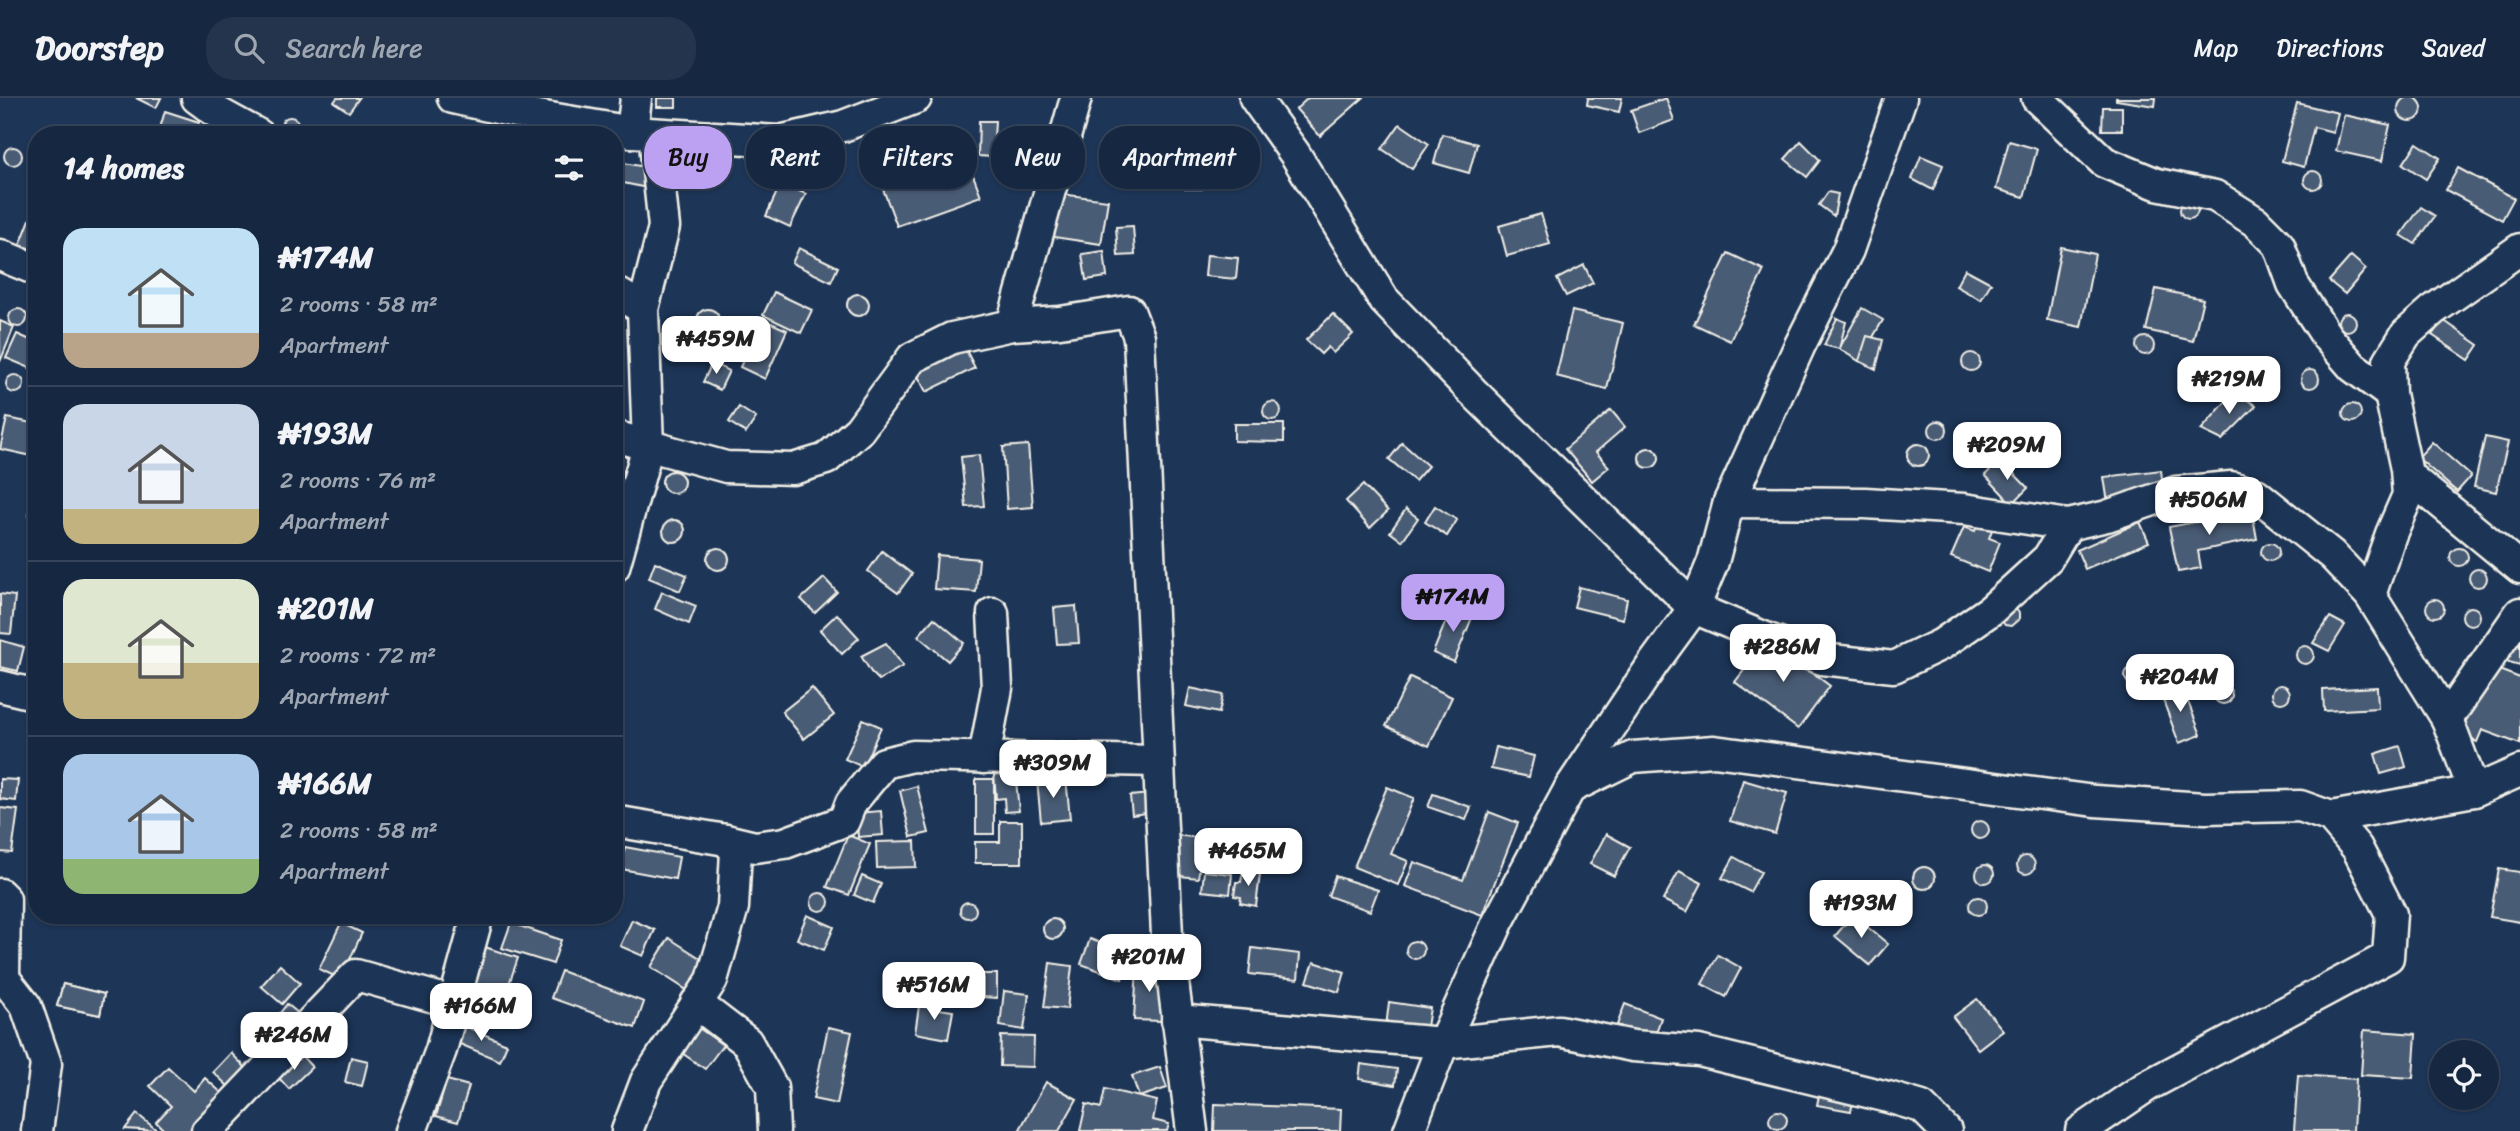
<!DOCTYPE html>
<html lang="en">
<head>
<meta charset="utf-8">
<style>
	:root { --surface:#162841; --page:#23344c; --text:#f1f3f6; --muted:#9ea6b1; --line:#35445a; --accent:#bca0f2 }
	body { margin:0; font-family:Sriracha,sans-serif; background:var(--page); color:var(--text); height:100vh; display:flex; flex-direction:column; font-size:26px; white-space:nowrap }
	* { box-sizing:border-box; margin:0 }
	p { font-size:23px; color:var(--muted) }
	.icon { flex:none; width:38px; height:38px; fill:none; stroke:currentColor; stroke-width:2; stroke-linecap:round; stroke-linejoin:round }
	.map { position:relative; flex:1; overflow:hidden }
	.panel { position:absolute; left:28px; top:28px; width:595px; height:798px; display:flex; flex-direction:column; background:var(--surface); border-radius:28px; box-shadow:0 2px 5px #0004,0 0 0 2px var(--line) }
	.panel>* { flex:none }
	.banner { position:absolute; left:644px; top:28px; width:665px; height:63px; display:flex; gap:14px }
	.fabs { position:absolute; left:2429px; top:942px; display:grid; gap:14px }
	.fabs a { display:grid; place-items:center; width:70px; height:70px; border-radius:50%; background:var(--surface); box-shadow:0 2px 5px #0004,0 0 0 2px var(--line); font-size:35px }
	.price { position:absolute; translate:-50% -60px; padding:0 16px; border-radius:14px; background:#fff; color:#222; font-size:23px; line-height:46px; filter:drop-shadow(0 2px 4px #0008) }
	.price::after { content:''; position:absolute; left:50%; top:42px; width:21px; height:16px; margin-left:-10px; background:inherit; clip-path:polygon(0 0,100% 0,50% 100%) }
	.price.active { background:var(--accent); color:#111 }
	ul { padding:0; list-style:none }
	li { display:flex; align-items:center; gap:21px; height:175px; padding:0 35px }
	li+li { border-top:2px solid var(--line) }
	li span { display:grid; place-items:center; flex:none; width:196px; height:140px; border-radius:21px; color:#555 }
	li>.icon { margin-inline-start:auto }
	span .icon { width:84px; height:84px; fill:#fffc; stroke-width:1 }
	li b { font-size:30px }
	h2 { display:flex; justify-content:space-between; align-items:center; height:84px; padding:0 35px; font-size:30px }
	.chip { padding:0 24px; border-radius:28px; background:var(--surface); box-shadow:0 2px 5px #0004,0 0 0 2px var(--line); font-size:24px; line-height:63px }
	.chip.active { background:var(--accent); color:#111 }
	header { display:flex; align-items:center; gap:42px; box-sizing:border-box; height:98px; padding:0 35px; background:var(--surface); border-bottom:2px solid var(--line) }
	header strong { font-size:33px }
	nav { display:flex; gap:38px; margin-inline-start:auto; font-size:24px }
	.search { width:490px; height:63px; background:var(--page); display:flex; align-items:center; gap:18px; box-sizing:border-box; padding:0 24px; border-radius:28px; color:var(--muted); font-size:26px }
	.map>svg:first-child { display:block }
	.building { fill:#485b74; stroke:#f4f1e8; stroke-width:2 }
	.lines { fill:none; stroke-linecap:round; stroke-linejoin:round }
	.street-casing { stroke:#f4f1e8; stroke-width:35 }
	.street { stroke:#1d3557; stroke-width:30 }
</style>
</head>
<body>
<header>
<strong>Doorstep</strong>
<div class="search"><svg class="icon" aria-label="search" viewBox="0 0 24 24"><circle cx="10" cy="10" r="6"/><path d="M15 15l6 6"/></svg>Search here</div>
<nav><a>Map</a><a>Directions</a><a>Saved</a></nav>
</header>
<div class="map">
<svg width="2520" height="1033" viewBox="0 0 2520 1033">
	<rect width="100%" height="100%" fill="#1d3557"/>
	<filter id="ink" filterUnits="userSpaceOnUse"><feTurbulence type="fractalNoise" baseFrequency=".0143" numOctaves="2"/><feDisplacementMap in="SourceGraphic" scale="14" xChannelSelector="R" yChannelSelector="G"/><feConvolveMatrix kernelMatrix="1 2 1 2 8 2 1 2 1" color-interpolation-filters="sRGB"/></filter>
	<g filter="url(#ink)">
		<g class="building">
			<circle cx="2410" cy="11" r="12"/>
			<path d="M136 0H161L156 10Z"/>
			<path d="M337 0H359L349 14 334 4Z"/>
			<rect x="657" y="0" width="19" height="9"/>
			<path d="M1308 0H1363L1320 38 1296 11Z"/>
			<path d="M1588 0H1622L1619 14 1587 7Z"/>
			<path d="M1666 0 1674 22 1639 35 1631 12Z"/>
			<path d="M2116 0H2156L2155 8 2116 2Z"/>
			<path d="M2297 5 2338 15 2333 34 2314 29 2304 69 2282 63Z"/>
			<path d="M2103 9H2122V32H2102Z"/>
			<path d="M165 13 199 24 195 37H158Z"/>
			<path d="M2344 17 2390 27 2382 63 2336 53Z"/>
			<circle cx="290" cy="28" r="9"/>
			<path d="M979 23H995L993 59 978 58Z"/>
			<path d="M1400 26 1429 46 1412 71 1382 51Z"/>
			<path d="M1442 36 1477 46 1469 75 1434 65Z"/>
			<path d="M1801 43 1820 62 1807 79 1785 61Z"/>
			<path d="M2009 43 2037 51 2024 99 1996 91Z"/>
			<path d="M2417 45 2440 60 2426 81 2403 66Z"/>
			<circle cx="13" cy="58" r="9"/>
			<circle cx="1036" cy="62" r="10"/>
			<path d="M1921 58 1943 67 1933 92 1912 81Z"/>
			<path d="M967 61 981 98 897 128 883 91Z"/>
			<path d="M614 63 650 70 647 90 614 83Z"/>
			<rect x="1185" y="67" width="17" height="24"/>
			<path d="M2458 70 2514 100 2502 122 2446 92Z"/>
			<circle cx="2313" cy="82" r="9"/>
			<path d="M781 85 806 96 790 129 766 118Z"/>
			<path d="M1828 94 1838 96 1834 118 1819 107Z"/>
			<path d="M1053 95 1108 102 1101 146 1047 138Z"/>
			<circle cx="2189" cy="112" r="9"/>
			<path d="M2421 109 2435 118 2415 146 2401 137Z"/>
			<path d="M1541 116 1550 146 1507 158 1499 128Z"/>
			<path d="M31 119 37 121V153L20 147Z"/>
			<path d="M1133 128 1135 157 1118 158 1116 129Z"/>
			<path d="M2061 149 2095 156 2081 229 2047 222Z"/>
			<path d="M799 150 838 169 831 184 792 165Z"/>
			<path d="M1104 153 1107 179 1086 182 1082 156Z"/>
			<path d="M1728 155 1764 172 1730 243 1694 226Z"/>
			<path d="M1207 157 1238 160 1236 181 1205 178Z"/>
			<path d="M2351 158 2366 171 2345 196 2329 183Z"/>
			<path d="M1584 167 1593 185 1566 198 1557 181Z"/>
			<path d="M1965 171 1991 185 1981 202 1956 188Z"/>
			<path d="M2156 191 2203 201 2193 243 2146 232Z"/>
			<path d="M774 194 812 212 801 235 763 217Z"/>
			<circle cx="858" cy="207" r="11"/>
			<path d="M1862 210 1883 222 1859 263 1839 251Z"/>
			<circle cx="18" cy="220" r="9"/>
			<circle cx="708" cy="222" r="11"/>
			<path d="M1572 213 1623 225 1607 291 1556 278Z"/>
			<circle cx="2347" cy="224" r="9"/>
			<path d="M1333 216 1353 236 1333 255 1328 249 1321 256 1306 242Z"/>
			<path d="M1837 220 1846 224 1839 251 1824 247Z"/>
			<path d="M762 221 787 232 765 281 740 269Z"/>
			<path d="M2443 222 2479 247 2469 262 2432 237Z"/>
			<path d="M0 223 14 229 0 264Z"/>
			<path d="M17 236 37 245V273L6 260Z"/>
			<path d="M1867 238 1883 242 1876 271 1859 263Z"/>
			<circle cx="2145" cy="248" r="9"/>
			<path d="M962 244 975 270 926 294 913 268Z"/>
			<circle cx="1971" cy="264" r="9"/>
			<path d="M712 265 729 273 720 292 703 284Z"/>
			<circle cx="2310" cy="281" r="9"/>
			<circle cx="15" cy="286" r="9"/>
			<path d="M2235 293 2256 308 2222 342 2201 332Z"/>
			<circle cx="1272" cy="313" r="9"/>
			<circle cx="2352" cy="315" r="9"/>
			<path d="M739 309 756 320 746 335 729 324Z"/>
			<path d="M1611 312 1625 329 1596 354 1609 369 1592 383 1565 351Z"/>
			<path d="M7 320 37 326 32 358 0 351Z"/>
			<circle cx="1938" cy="332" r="9"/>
			<path d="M1234 326H1284V344L1234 343Z"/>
			<path d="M2485 339 2508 344 2496 394 2474 389Z"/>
			<path d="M2432 344 2471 378 2457 394 2418 360Z"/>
			<path d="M1402 345 1428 368 1415 383 1389 361Z"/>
			<circle cx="1918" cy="357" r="11"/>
			<path d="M1028 347 1033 409 1007 411 1003 349Z"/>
			<circle cx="1649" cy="360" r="10"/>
			<path d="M979 357 984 408 966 409 961 359Z"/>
			<path d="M2001 362 2028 390 2012 406 1985 377Z"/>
			<path d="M2161 372 2164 397 2108 405 2104 379Z"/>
			<circle cx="673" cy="384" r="11"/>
			<path d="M1363 387 1388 413 1370 430 1346 403Z"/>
			<path d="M31 394H37V419H29Z"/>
			<path d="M1435 408 1457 422 1447 438 1425 424Z"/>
			<path d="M1406 411 1418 420 1402 443 1390 434Z"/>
			<path d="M2252 413 2257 441 2198 453 2201 470 2178 474 2169 429Z"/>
			<circle cx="674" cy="433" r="11"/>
			<path d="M2140 424 2149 444 2085 471 2077 452Z"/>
			<path d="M1978 426 1992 432 1989 440 2000 444 1988 474 1951 459 1964 429 1975 433Z"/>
			<circle cx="2270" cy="454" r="9"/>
			<circle cx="2459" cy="459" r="9"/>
			<circle cx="718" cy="461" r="11"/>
			<path d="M882 453 912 476 898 495 868 473Z"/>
			<path d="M937 457 979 461 976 494 934 491Z"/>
			<path d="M655 464 687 477 680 493 649 480Z"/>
			<circle cx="2478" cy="480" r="9"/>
			<path d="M824 480 837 494 815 515 801 501Z"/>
			<path d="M1579 489 1627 501 1623 521 1574 509Z"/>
			<path d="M662 494 696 508 689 526 655 511Z"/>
			<path d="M0 496 15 498 11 536 0 535Z"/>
			<circle cx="2435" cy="510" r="9"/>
			<path d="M1076 508 1079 545 1057 546 1054 510Z"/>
			<path d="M1452 508 1473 517 1454 564 1433 555Z"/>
			<circle cx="2471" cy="518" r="9"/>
			<path d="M2015 510 2019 515V521L2011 528 2005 527 2001 522Z"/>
			<path d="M837 516 859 540 842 556 820 532Z"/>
			<path d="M2330 519 2345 527 2329 553 2313 545Z"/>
			<path d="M934 520 964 545 948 563 918 538Z"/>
			<path d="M2514 528 2520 529V567L2505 563Z"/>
			<path d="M1768 541 1830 588 1798 631 1735 584Z"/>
			<path d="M0 542 24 549 18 573 0 569Z"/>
			<path d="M886 545 903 568 879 582 871 574 861 558Z"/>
			<circle cx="2305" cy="557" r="9"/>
			<path d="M2486 567 2520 580V646L2482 632 2477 644 2460 637Z"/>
			<circle cx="2134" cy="578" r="9"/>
			<path d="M1410 579 1452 599 1429 648 1386 628Z"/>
			<path d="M2181 586 2201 637 2179 645 2160 594Z"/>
			<circle cx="2281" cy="596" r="9"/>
			<circle cx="2223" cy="597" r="9"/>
			<path d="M2377 589 2378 610 2324 613 2323 592Z"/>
			<path d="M812 590 834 617 804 641 782 614Z"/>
			<path d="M1190 590 1223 597 1219 615 1186 608Z"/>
			<path d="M863 621 881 629 863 669 845 661Z"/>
			<path d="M2400 648 2406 669 2381 676 2375 656Z"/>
			<path d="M1496 649 1534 658 1529 679 1491 671Z"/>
			<path d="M1015 672 1019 713 1005 714 1004 700 996 701 994 674Z"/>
			<path d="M1066 679 1070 721 1041 724 1037 682Z"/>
			<path d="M0 681 18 682 16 703 0 701Z"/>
			<rect x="976" y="681" width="18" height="55"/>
			<path d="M1743 682 1787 695 1775 736 1730 723Z"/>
			<path d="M917 688 929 735 911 739 900 693Z"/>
			<path d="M1387 689 1414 700 1391 756 1408 763 1398 787 1354 769Z"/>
			<path d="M1150 696 1152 714 1132 717 1130 698Z"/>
			<path d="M1433 696 1471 709 1466 722 1428 709Z"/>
			<path d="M0 710 18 712 12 755 0 754Z"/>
			<path d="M881 713 883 737 858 739 856 715Z"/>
			<path d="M1489 714 1518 725 1482 817 1405 788 1414 764 1463 782Z"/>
			<circle cx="1980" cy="732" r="9"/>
			<path d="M1000 723H1022V765H975V744H1000Z"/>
			<path d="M1606 736 1630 749 1614 778 1590 766Z"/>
			<path d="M848 737 870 746 849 797 827 789Z"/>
			<path d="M1176 737 1214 742 1211 768 1200 767 1198 780 1171 777Z"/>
			<path d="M915 743 916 769 877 770 876 744Z"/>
			<path d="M625 749 679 759 675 781 621 771Z"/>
			<circle cx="2026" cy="767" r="9"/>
			<path d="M1734 759 1761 774 1750 794 1722 780Z"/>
			<circle cx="1985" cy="776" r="9"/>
			<circle cx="1924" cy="780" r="11"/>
			<path d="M2499 771 2520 774V824L2490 819Z"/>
			<path d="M1204 773 1232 776 1230 796 1202 793Z"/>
			<path d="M1243 773 1260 776 1256 808 1240 805 1241 799 1234 798 1236 784H1241Z"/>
			<path d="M1679 773 1702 785 1687 814 1663 802Z"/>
			<path d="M862 778 881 786 873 805 854 797Z"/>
			<path d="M1335 778 1378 792 1370 813 1328 798Z"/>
			<circle cx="1898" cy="799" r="9"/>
			<circle cx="820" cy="804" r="9"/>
			<circle cx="1978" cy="808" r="9"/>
			<circle cx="968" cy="812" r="8"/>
			<path d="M807 817 834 829 824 852 797 841Z"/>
			<path d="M1853 817 1888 846 1870 867 1835 838Z"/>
			<circle cx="1053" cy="831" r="10"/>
			<path d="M632 822 655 832 643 858 620 848Z"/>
			<path d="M341 825 362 835 341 881 319 871Z"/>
			<path d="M511 825 561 842 553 866 502 850Z"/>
			<path d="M669 840 711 867 693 896 651 869Z"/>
			<path d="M1090 841 1131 857 1122 881 1081 866Z"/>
			<circle cx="1415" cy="852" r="9"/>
			<path d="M482 848 518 860 501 909 465 897Z"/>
			<path d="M1252 850 1300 856 1298 881 1249 876Z"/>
			<path d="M1718 857 1741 870 1726 899 1702 886Z"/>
			<path d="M1314 864 1345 874 1339 894 1307 884Z"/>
			<path d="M1050 865 1072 868 1067 911 1044 909Z"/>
			<path d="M280 867 300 885 282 906 261 888Z"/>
			<path d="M1137 868 1164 870 1161 923 1134 922Z"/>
			<path d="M561 873 644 904 635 930 551 900Z"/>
			<path d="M982 876H997V900L982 899Z"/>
			<path d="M63 886 104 896 100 917 57 908Z"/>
			<path d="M63 886 104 896 100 917 57 908Z"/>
			<path d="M1004 893 1029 896 1024 932 1000 928Z"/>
			<path d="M1977 901 2003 932 1978 951 1953 919Z"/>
			<path d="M1389 904 1430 910 1426 935 1386 929Z"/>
			<path d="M287 906 299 916 274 946 263 937Z"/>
			<path d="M1625 906 1661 920 1654 941 1617 927Z"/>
			<path d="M919 908 953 913 948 941 915 935Z"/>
			<path d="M330 927 343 940 327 956 313 944Z"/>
			<path d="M462 927 507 946 500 963 455 944Z"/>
			<path d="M696 928 723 947 705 971 679 953Z"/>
			<path d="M828 929 852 934 837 1006 813 1001Z"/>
			<path d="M2364 932 2416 936 2413 980 2361 977Z"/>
			<path d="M1001 938 1034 939 1033 969 1000 968Z"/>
			<path d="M231 955 248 972 230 990 213 974Z"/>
			<path d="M300 956 312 969 289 991 277 978Z"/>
			<path d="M351 959 368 963 362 988 345 984Z"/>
			<path d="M1361 966 1397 971 1395 987 1359 981Z"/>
			<path d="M168 969 194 993 205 980 225 998 192 1033H165L156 1024 171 1008 150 988Z"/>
			<path d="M1160 969 1167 990 1139 999 1132 978Z"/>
			<path d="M2298 977 2356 981 2353 1033H2294Z"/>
			<path d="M447 982 469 988 458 1024 436 1018Z"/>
			<path d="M1046 984 1077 1001 1059 1033H1019Z"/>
			<path d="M1105 991 1157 1003 1153 1022 1169 1026 1167 1033H1080L1086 1006 1101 1010Z"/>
			<path d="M1820 992 1854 999 1851 1013 1817 1007Z"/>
			<path d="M1215 1006 1341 1011 1340 1033H1214Z"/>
			<circle cx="1778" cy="1022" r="9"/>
			<path d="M137 1016 158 1033 125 1031Z"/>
		</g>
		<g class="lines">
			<g class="street-casing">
				<g id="street">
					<path d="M197 0 215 13 259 37"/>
					<path d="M453 0 515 14 632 34 779 43 843 28 916 0"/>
					<path d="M1255 0 1295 56 1384 202 1473 294 1694 510 1768 541 1822 561 1894 569 1942 546 1991 512 2048 460 2068 427"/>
					<path d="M2037 0 2104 64 2157 86 2215 98 2256 124 2279 147 2293 186 2327 239 2353 269 2390 296"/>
					<path d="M632 34 636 0"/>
					<path d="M0 157 37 172"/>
					<path d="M614 193 643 211"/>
					<path d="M1012 227 1076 0"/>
					<path d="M614 338 726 369 793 371 826 361 859 332 912 260 952 240 1012 227 1060 224 1129 213 1139 239 1167 837 1192 1033"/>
					<path d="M2407 377 2520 470"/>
					<path d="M1729 404 1865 405 1964 411 2068 427 2107 418 2176 394 2231 389 2256 396 2332 457 2370 497 2447 621 2474 693"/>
					<path d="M614 469 648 348 643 211 664 129 654 36"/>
					<path d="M2370 497 2391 436 2408 397 2406 371 2390 296 2389 263 2406 236 2433 212 2520 151"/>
					<path d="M0 588 37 597"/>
					<path d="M2447 621 2520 515"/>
					<path d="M984 660 997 590 993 515"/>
					<path d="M1570 690 1633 659 1714 653 2095 703 2205 710 2300 708 2331 719 2357 750 2391 816 2388 859 2147 988 2081 1033"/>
					<path d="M2331 719 2474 693 2520 673"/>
					<path d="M614 723 726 742 755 749 785 745 844 723 851 705 884 665 913 658 1157 663"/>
					<path d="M0 796 5 801 4 880"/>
					<path d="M0 875 26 908 46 966 37 1033"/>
					<path d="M696 905 747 944 772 989 774 1033"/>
					<path d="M1177 922 1443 945 1559 933 1633 948 1699 953 1888 999 1922 1009 1946 1033"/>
					<path d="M207 1033 356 877 452 904"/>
					<path d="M411 1033 441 952 478 817"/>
					<path d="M627 1033 646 983 712 882 733 809 736 753 726 742"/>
					<path d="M1409 1033 1443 945 1498 824 1570 690 1653 566 1694 510 1713 464 1729 404 1800 247 1848 152 1901 0"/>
				</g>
			</g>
			<use href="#street" class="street"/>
		</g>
	</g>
</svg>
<div class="fabs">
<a><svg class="icon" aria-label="locate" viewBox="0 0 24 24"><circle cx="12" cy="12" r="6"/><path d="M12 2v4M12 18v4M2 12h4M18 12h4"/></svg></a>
</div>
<b class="price" style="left:716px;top:278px">₦459M</b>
<b class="price" style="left:2229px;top:318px">₦219M</b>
<b class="price" style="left:2007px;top:384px">₦209M</b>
<b class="price" style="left:2209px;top:439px">₦506M</b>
<b class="price active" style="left:1453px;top:536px">₦174M</b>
<b class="price" style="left:1783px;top:586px">₦286M</b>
<b class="price" style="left:2180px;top:616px">₦204M</b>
<b class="price" style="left:1053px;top:702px">₦309M</b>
<b class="price" style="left:1248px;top:790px">₦465M</b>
<b class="price" style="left:1861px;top:842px">₦193M</b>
<b class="price" style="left:1149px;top:896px">₦201M</b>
<b class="price" style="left:934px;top:924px">₦516M</b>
<b class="price" style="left:481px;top:945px">₦166M</b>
<b class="price" style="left:294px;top:974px">₦246M</b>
<div class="banner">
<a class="chip active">Buy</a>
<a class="chip">Rent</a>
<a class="chip">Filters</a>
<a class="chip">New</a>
<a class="chip">Apartment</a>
</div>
<section class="panel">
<h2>14 homes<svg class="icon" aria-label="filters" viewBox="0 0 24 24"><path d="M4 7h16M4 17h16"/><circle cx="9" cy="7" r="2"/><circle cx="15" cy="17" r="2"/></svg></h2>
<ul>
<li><span style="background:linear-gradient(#bfe0f5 75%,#b9a48a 0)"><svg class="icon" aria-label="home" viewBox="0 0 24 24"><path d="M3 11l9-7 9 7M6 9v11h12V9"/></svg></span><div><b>₦174M</b><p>2 rooms · 58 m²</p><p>Apartment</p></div></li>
<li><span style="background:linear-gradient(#c9d6e8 75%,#c2b280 0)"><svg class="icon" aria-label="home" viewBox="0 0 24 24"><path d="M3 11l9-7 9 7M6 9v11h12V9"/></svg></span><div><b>₦193M</b><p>2 rooms · 76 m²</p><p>Apartment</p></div></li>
<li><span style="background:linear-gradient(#dfe7d0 60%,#c2b280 0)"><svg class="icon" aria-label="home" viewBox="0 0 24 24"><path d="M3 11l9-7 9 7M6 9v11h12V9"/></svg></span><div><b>₦201M</b><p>2 rooms · 72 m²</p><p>Apartment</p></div></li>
<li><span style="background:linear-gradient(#a9c7e8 75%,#8fb573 0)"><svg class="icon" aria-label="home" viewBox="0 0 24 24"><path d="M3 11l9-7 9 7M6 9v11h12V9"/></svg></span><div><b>₦166M</b><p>2 rooms · 58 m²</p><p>Apartment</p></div></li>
</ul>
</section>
</div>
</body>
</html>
